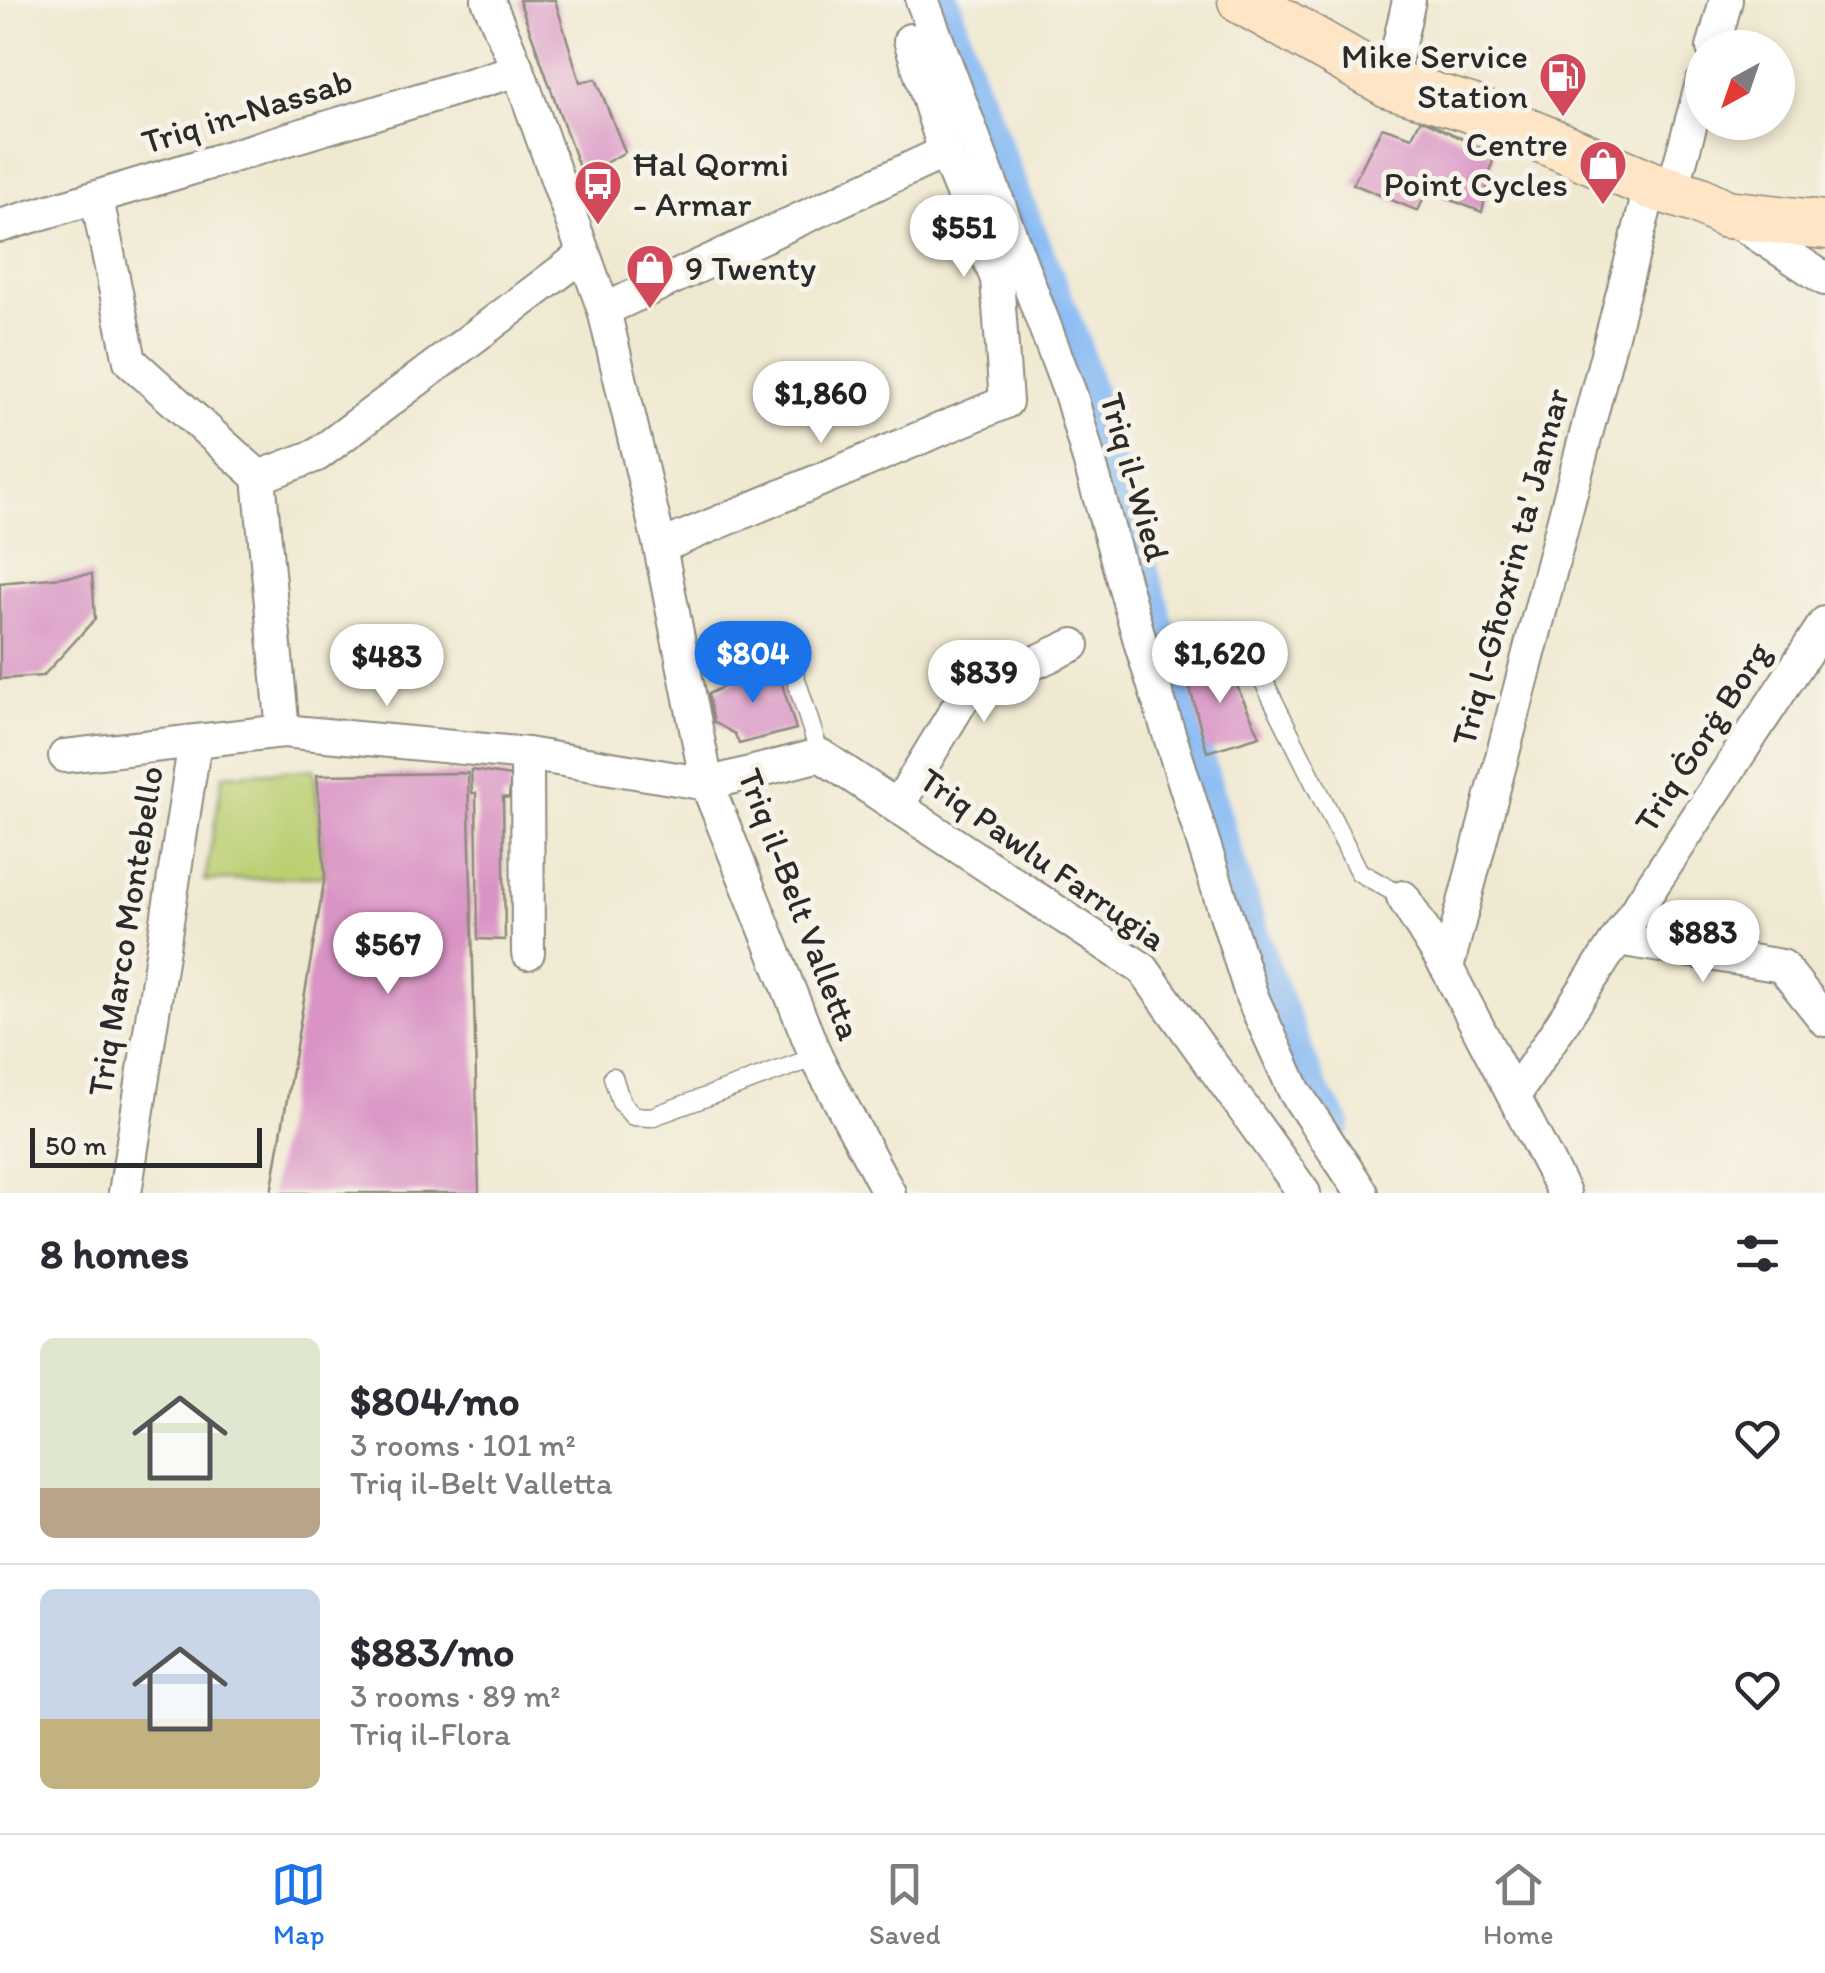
<!DOCTYPE html>
<html lang="en">
<head>
<meta charset="utf-8">
<style>
	:root { --surface:#fff; --page:#f7f7f7; --text:#2b2b33; --muted:#7c7c81; --line:#e1e1e2; --accent:#1a73e8 }
	body { margin:0; font-family:Itim,sans-serif; background:var(--page); color:var(--text); height:100vh; display:flex; flex-direction:column; font-size:38px; white-space:nowrap }
	* { box-sizing:border-box; margin:0 }
	p { font-size:32px; color:var(--muted) }
	.icon { flex:none; width:55px; height:55px; fill:none; stroke:currentColor; stroke-width:2; stroke-linecap:round; stroke-linejoin:round }
	.map { position:relative; height:1193px; overflow:hidden }
	.panel { display:flex; flex-direction:column; background:var(--surface); flex:1 }
	.panel>* { flex:none }
	.needle { width:65px; rotate:220deg }
	.tools { position:absolute; left:1685px; top:30px; display:grid; gap:20px }
	.tools a { display:grid; place-items:center; width:110px; height:110px; border-radius:50%; background:var(--surface); box-shadow:0 5px 15px #0003; font-size:50px }
	.scale { position:absolute; left:30px; bottom:25px; width:232px; box-sizing:border-box; padding-left:10px; border:5px solid #2b2b2b; border-top:0; font-size:28px; line-height:35px; white-space:nowrap; color:#2b2b2b; -webkit-text-stroke:8px #f7f3e8; paint-order:stroke }
	.price { position:absolute; translate:-50% -85px; padding:0 22px; border-radius:35px; background:#fff; color:#222; font-size:32px; line-height:65px; filter:drop-shadow(0 2px 5px #0008) }
	.price::after { content:''; position:absolute; left:50%; top:60px; width:30px; height:22px; margin-left:-15px; background:inherit; clip-path:polygon(0 0,100% 0,50% 100%) }
	.price.current { background:var(--accent); color:#fff }
	ul { padding:0; list-style:none }
	li { display:flex; align-items:center; gap:30px; height:250px; padding:0 40px }
	li+li { border-top:2px solid var(--line) }
	li span { display:grid; place-items:center; flex:none; width:280px; height:200px; border-radius:15px; color:#555 }
	li>.icon { margin-inline-start:auto }
	span .icon { width:120px; height:120px; fill:#fffc; stroke-width:1 }
	li b { font-size:42px }
	h2 { display:flex; justify-content:space-between; align-items:center; height:120px; padding:0 40px; font-size:42px }
	.tab-bar { display:flex; justify-content:space-around; align-items:center; height:140px; border-top:2px solid var(--line); background:var(--surface); font-size:28px; color:var(--muted) }
	.tab-bar a { display:grid; justify-items:center; gap:5px }
	.tab-bar .current { color:var(--accent) }
	.map>svg:first-child { display:block }
	.green { fill:#bbcf72; stroke:#737d4e; stroke-width:2.5 }
	.lines { fill:none; stroke-linecap:round; stroke-linejoin:round }
	.canal { stroke:#86baf4; stroke-width:32 }
	.building { fill:#d993c4 }
	.lane-casing { stroke:#8e8a7e; stroke-width:21 }
	.street-casing { stroke:#8e8a7e; stroke-width:36 }
	.secondary-casing { stroke:#8e8a7e; stroke-width:51 }
	.lane { stroke:#fff; stroke-width:18 }
	.street { stroke:#fff; stroke-width:32 }
	.secondary { stroke:#fde5c5; stroke-width:48 }
	.labels { text-anchor:middle; dominant-baseline:central; stroke-width:10; stroke-linejoin:round; paint-order:stroke }
	.poi-label { font-size:35px; fill:#2b2b2b; stroke:#f7f3e8; text-anchor:end }
	.street-label { font-size:35px; fill:#2b2b2b; stroke:#f7f3e8 }
</style>
</head>
<body>
<div class="map">
<svg width="1825" height="1193" viewBox="0 0 1825 1193">
	<rect width="100%" height="100%" fill="#f7f3e8"/>
	<filter id="ink" filterUnits="userSpaceOnUse"><feTurbulence type="fractalNoise" baseFrequency=".01" numOctaves="2"/><feDisplacementMap in="SourceGraphic" scale="20" xChannelSelector="R" yChannelSelector="G"/><feConvolveMatrix kernelMatrix="1 2 1 2 8 2 1 2 1" color-interpolation-filters="sRGB"/></filter>
	<filter id="wash" filterUnits="userSpaceOnUse"><feTurbulence type="fractalNoise" baseFrequency=".0048" numOctaves="4" result="noise"/><feDisplacementMap in="SourceGraphic" scale="40" xChannelSelector="R" yChannelSelector="G"/><feGaussianBlur stdDeviation="2.25" result="paint"/><feColorMatrix in="noise" values="0 0 0 0 0 0 0 0 0 0 0 0 0 0 0 0 0 1.4 0 .05"/><feComposite in="paint" operator="in"/></filter>
	<g filter="url(#wash)">
		<rect width="100%" height="100%" fill="#f0e9d2"/>
		<path class="green" d="M314 769 325 876 205 881 223 775Z"/>
		<g class="lines">
			<path class="canal" d="M944 0 968 76 1075 344 1233 874 1268 977 1313 1091 1335 1125"/>
		</g>
		<g id="blocks">
			<g class="building">
				<path d="M519 0H555L580 82 596 79 625 152 582 176Z"/>
				<path d="M1421 119 1494 154 1482 212 1446 198 1450 184 1432 179 1418 211 1353 184 1382 127 1412 137Z"/>
				<path d="M92 574 95 619 43 676 0 679V583Z"/>
				<path d="M1224 658 1260 736 1207 752 1185 669Z"/>
				<path d="M775 662 796 729 739 744 735 734 714 722 708 694Z"/>
				<path d="M471 770 511 776 509 798 503 797 505 940 478 939 476 793H472Z"/>
				<path d="M468 773 479 1193H271L325 876 317 775Z"/>
			</g>
		</g>
	</g>
	<g filter="url(#ink)">
		<use href="#blocks" fill-opacity="0" stroke="#8e8a7e" stroke-width="2.5"/>
		<g class="lines">
			<g class="lane-casing">
				<g id="lane">
					<path d="M1245 644 1359 872 1403 897"/>
					<path d="M794 673 820 755"/>
					<path d="M613 1077 621 1102 633 1116 651 1117 816 1057"/>
				</g>
			</g>
			<g class="street-casing">
				<g id="street">
					<path d="M488 0 518 70 604 310 660 547 707 784 816 1057 889 1193"/>
					<path d="M922 0 1071 396 1142 648 1252 997 1295 1092 1362 1193"/>
					<path d="M1713 48 1726 0"/>
					<path d="M1390 84 1409 0"/>
					<path d="M1672 192 1702 83"/>
					<path d="M97 199 130 361 259 477 283 731"/>
					<path d="M1732 218 1825 279"/>
					<path d="M0 226 518 70"/>
					<path d="M604 310 945 152"/>
					<path d="M259 477 317 455 583 255"/>
					<path d="M660 547 1006 402 997 279 945 152 910 40"/>
					<path d="M527 754 528 953"/>
					<path d="M65 756 283 731 527 754 707 784 820 755 1143 969 1304 1193"/>
					<path d="M897 807 965 695 1073 645"/>
					<path d="M1403 897 1447 968 1564 1193"/>
					<path d="M1618 939 1782 966 1825 1020"/>
					<path d="M1447 968 1651 185"/>
					<path d="M1514 1096 1825 623"/>
					<path d="M125 1193 195 741"/>
				</g>
			</g>
			<g class="secondary-casing">
				<path id="secondary" d="M1242 0 1390 84 1470 108 1651 185 1698 200 1726 214 1825 225"/>
			</g>
			<use href="#lane" class="lane"/>
			<use href="#street" class="street"/>
			<use href="#secondary" class="secondary"/>
		</g>
	</g>
	<defs>
		<g id="fuel-pin" transform="scale(2.5)"><path d="M0 17L-7.5 6A9.5 9.5 0 1 1 7.5 6Z" fill="#d1495b" stroke="#f7f3e8"/><path d="M-5.5-6h7V0h2V4h1.3V-2.5L3-4.5l.8-.8L6-3V5H2.5V1h-1V6h-7ZM-4.2-4.7v3.2H.2V-4.7Z" fill="#fff"/></g>
		<g id="shop-pin" transform="scale(2.5)"><path d="M0 17L-7.5 6A9.5 9.5 0 1 1 7.5 6Z" fill="#d1495b" stroke="#f7f3e8"/><path d="M-5-2.5h2.3a2.7 3.5 0 0 1 5.4 0H5L5.5 6h-11ZM-1.5-2.5h3a1.5 2.3 0 0 0-3 0Z" fill="#fff"/></g>
		<g id="bus-pin" transform="scale(2.5)"><path d="M0 17L-7.5 6A9.5 9.5 0 1 1 7.5 6Z" fill="#d1495b" stroke="#f7f3e8"/><path d="M-5-6H5V4H4V6H2V4H-2V6H-4V4H-5ZM-3.5-4V0h7V-4ZM-3.5 1.2v1.5H-2V1.2ZM2 1.2v1.5H3.5V1.2Z" fill="#fff"/></g>
	</defs>
	<g fill-rule="evenodd">
		<use href="#fuel-pin" x="1563" y="76"/>
		<use href="#shop-pin" x="1603" y="164"/>
		<use href="#bus-pin" x="598" y="184"/>
		<use href="#shop-pin" x="650" y="268"/>
	</g>
	<g class="labels">
		<g class="poi-label">
			<text x="1528" y="56">Mike Service<tspan x="1528" dy="40">Station</tspan></text>
			<text x="1568" y="144">Centre<tspan x="1568" dy="40">Point Cycles</tspan></text>
			<text x="633" y="164" text-anchor="start">Ħal Qormi<tspan x="633" dy="40">- Armar</tspan></text>
			<text x="685" y="268" text-anchor="start">9 Twenty</text>
		</g>
		<g class="street-label">
			<text transform="translate(247 111) rotate(-17)">Triq in-Nassab</text>
			<text transform="translate(1135 477) rotate(74)">Triq il-Wied</text>
			<text transform="translate(1510 567) rotate(-75)">Triq l-Għoxrin ta' Jannar</text>
			<text transform="translate(1702 737) rotate(-57)">Triq Ġorġ Borg</text>
			<text transform="translate(1043 859) rotate(35)">Triq Pawlu Farrugia</text>
			<text transform="translate(800 904) rotate(69)">Triq il-Belt Valletta</text>
			<text transform="translate(125 931) rotate(-81)">Triq Marco Montebello</text>
		</g>
	</g>
</svg>
<div class="tools">
<a><svg class="needle" viewBox="-14 -14 28 28"><path d="M0-13l5 13h-10z" fill="#e53935"/><path d="M0 13l5-13h-10z" fill="#7c7c81"/></svg></a>
</div>
<div class="scale">50 m</div>
<b class="price" style="left:964px;top:280px">$551</b>
<b class="price" style="left:821px;top:446px">$1,860</b>
<b class="price current" style="left:753px;top:706px">$804</b>
<b class="price" style="left:1220px;top:706px">$1,620</b>
<b class="price" style="left:387px;top:709px">$483</b>
<b class="price" style="left:984px;top:725px">$839</b>
<b class="price" style="left:1703px;top:985px">$883</b>
<b class="price" style="left:388px;top:997px">$567</b>
</div>
<section class="panel">
<h2>8 homes<svg class="icon" aria-label="filters" viewBox="0 0 24 24"><path d="M4 7h16M4 17h16"/><circle cx="9" cy="7" r="2"/><circle cx="15" cy="17" r="2"/></svg></h2>
<ul>
<li><span style="background:linear-gradient(#dfe7d0 75%,#b9a48a 0)"><svg class="icon" aria-label="home" viewBox="0 0 24 24"><path d="M3 11l9-7 9 7M6 9v11h12V9"/></svg></span><div><b>$804/mo</b><p>3 rooms · 101 m²</p><p>Triq il-Belt Valletta</p></div><svg class="icon" aria-label="heart" viewBox="0 0 24 24"><path d="M12 20l-8-8c-3-5 5-10 8-4 3-6 11-1 8 4z"/></svg></li>
<li><span style="background:linear-gradient(#c9d6e8 65%,#c2b280 0)"><svg class="icon" aria-label="home" viewBox="0 0 24 24"><path d="M3 11l9-7 9 7M6 9v11h12V9"/></svg></span><div><b>$883/mo</b><p>3 rooms · 89 m²</p><p>Triq il-Flora</p></div><svg class="icon" aria-label="heart" viewBox="0 0 24 24"><path d="M12 20l-8-8c-3-5 5-10 8-4 3-6 11-1 8 4z"/></svg></li>
</ul>
</section>
<nav class="tab-bar">
<a class="current"><svg class="icon" aria-label="map" viewBox="0 0 24 24"><path d="M3 6l6-2 6 2 6-2v14l-6 2-6-2-6 2zM9 4v14M15 6v14"/></svg>Map</a>
<a><svg class="icon" aria-label="saved" viewBox="0 0 24 24"><path d="M7 4h10v16l-5-4-5 4z"/></svg>Saved</a>
<a><svg class="icon" aria-label="home" viewBox="0 0 24 24"><path d="M3 11l9-7 9 7M6 9v11h12V9"/></svg>Home</a>
</nav>
</body>
</html>
